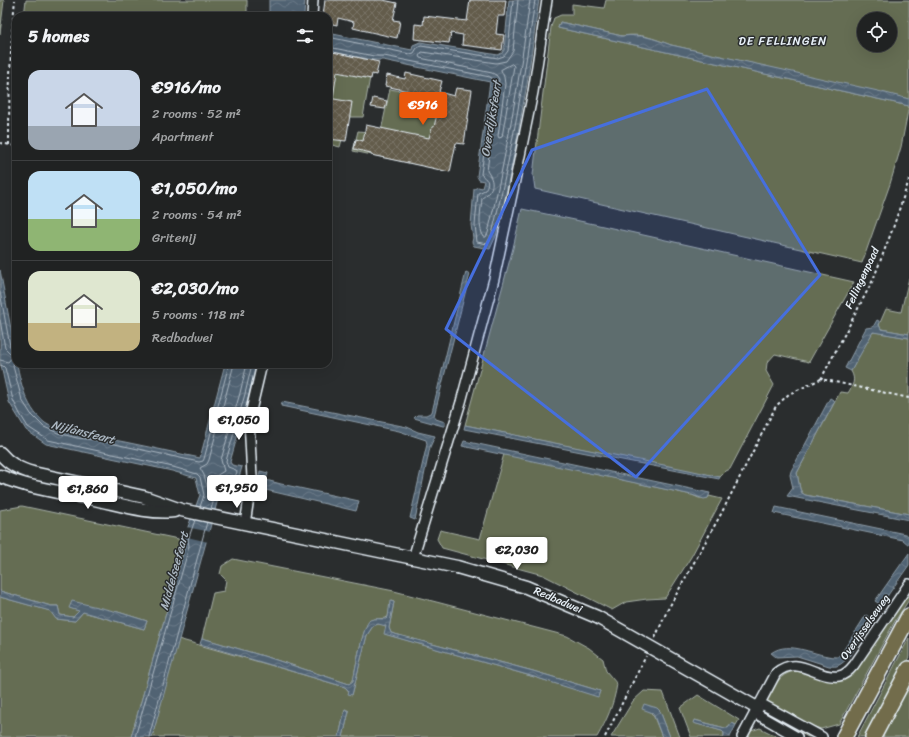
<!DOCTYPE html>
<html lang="en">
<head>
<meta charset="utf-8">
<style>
	:root { --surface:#202222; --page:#282a2a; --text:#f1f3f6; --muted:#a2a4a5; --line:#3d3f40; --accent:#ea580c }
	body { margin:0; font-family:Sriracha,sans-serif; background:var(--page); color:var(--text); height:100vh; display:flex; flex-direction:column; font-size:15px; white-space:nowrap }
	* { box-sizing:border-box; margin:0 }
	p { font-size:13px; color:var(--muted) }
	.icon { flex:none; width:22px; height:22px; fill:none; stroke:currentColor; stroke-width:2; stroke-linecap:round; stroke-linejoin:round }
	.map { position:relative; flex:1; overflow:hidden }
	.panel { position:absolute; left:12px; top:12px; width:320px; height:356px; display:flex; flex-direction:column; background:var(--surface); border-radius:12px; box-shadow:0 4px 16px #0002,0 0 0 1px var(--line) }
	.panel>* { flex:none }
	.tools { position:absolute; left:857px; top:12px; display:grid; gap:8px }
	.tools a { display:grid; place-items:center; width:40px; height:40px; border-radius:50%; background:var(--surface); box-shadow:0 4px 16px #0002,0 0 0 1px var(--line); font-size:20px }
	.price { position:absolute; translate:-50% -34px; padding:0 9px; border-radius:4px; background:#fff; color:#222; font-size:13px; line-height:26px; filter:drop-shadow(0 1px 2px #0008) }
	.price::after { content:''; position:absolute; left:50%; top:24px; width:12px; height:9px; margin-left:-6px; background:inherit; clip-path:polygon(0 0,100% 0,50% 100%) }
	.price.current { background:var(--accent); color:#fff }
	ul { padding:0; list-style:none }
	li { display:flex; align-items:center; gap:12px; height:100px; padding:0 16px }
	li+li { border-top:1px solid var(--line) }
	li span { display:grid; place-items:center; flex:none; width:112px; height:80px; border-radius:12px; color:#555 }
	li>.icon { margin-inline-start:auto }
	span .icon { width:48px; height:48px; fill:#fffc; stroke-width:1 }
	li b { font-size:17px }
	h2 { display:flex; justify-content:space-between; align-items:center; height:48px; padding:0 16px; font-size:17px }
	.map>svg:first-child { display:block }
	.grass { fill:#656d53; stroke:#a6afa6; fill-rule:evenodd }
	.water { fill:url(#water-waves); stroke:#8d9ca8 }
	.pier { fill:#2a2d2e }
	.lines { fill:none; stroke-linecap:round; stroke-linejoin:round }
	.shore { stroke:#acb8c3; stroke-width:1 }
	.building { fill:url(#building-cross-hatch); stroke:#e8f1f8 }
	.minor-casing { stroke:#e8f1f8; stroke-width:12 }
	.tertiary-casing { stroke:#e8f1f8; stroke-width:15 }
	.primary-casing { stroke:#e8f1f8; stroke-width:18 }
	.path { stroke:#e8f1f8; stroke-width:2; stroke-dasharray:3 3; stroke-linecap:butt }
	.minor { stroke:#2a2d2e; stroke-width:9 }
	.tertiary { stroke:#2a2d2e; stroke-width:12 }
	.primary { stroke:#726c4b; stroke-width:15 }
	.marked { fill:#466fde; fill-opacity:0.2; stroke:#466fde; stroke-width:3; stroke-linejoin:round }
	.labels { text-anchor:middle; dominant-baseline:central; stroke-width:3; stroke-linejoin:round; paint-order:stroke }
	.street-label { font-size:11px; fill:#e8f1f8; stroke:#2a2d2e }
	.neighbourhood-label { font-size:12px; letter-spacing:1px; fill:#e8f1f8; stroke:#2a2d2e }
	.water-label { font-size:12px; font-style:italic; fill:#acb8c3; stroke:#2a2d2e }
</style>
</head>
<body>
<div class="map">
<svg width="909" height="737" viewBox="0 0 909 737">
	<defs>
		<pattern id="water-waves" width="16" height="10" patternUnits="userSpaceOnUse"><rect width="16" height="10" fill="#516373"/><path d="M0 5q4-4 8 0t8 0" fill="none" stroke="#6a7a88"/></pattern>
		<pattern id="building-cross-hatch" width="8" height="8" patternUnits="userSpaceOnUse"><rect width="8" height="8" fill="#635b4b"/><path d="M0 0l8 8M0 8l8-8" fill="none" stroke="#797366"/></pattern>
	</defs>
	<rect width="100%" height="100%" fill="#2a2d2e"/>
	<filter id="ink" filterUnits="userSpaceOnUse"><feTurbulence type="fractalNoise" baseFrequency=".025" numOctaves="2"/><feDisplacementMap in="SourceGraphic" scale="8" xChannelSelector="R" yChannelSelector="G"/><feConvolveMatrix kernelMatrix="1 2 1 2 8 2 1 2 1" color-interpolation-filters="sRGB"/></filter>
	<g filter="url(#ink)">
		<g class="grass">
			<path d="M0 0H4L0 34Z"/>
			<path d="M26 0H247V16H24Z"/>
			<path d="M606 0H909V99L671 45C652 38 642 33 622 36L560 22 558 28 909 106 901 147 890 184 862 263 535 189 533 175 551 27 554 18 561 15H572V4L604 8ZM864 19H890V45H864Z"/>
			<path d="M328 51 373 60 363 117H348L340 147 328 144Z"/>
			<path d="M390 89 466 103 454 140 448 171 353 151 358 131 378 133 381 131Z"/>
			<path d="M522 209 594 224 854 282 809 362 775 354 767 363 766 371 774 385 730 469 726 471 720 477 465 425 513 248Z"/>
			<path d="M909 278V334L881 329 879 325 886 309 901 312Z"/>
			<path d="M875 332 909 338V514L805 495 802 493 800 489 797 473 840 392 848 393C853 385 856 380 851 371L871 333Z"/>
			<path d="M504 454 692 495 699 498H708L709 496 722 499 691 557 665 598 647 599 626 602 612 610 543 575 442 548 437 539 440 530 480 539Z"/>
			<path d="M22 506 183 540 185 545 182 557 131 737H0V597L51 611 56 619 75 621 83 612 144 629 147 621 118 612 70 608 79 611 73 617 60 615 58 606H51L0 591V510Z"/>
			<path d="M233 559 394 591 567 636 589 648 603 659 606 671 617 684C614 704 607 720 597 737H343L349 711 345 709 339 737H152L178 639 270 665 345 687 352 695 367 635 373 626 378 624 386 625 385 634 531 676 598 696 600 691 533 671 391 633 389 628 394 602 391 601 388 617C382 620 375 617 370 621 363 625 355 670 353 681L349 684 270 658 202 638 213 593 224 591 226 580 220 574 222 566Z"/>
			<path d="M909 590V600L895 621 839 724 821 729 806 724 766 702C769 696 772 689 776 683 799 653 823 692 848 677 851 675 854 671 857 668Z"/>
			<path d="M909 638V657L866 737H857Z"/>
			<path d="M909 679V737H878Z"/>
			<path d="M644 691 663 692 680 737H670L660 711 654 707 650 711 654 717 662 737H611L633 701Z"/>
			<path d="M698 695 739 720 736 725 732 723 728 728H725L695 720 694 723 722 731 724 733V737H691L680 708Z"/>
			<path d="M766 710 815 737H808L765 713Z"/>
			<path d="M760 728 778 737H747L751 731Z"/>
		</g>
		<g class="water">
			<path d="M269 0H305L304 16H269Z"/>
			<path d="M509 0H539L527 84 516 144 502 213 496 236 490 249 474 246 472 242 473 238 471 225 474 189 478 187 482 188 484 181 479 180 477 176 490 82 383 60H373L328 51V33L412 50 413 45 420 42 498 55 502 53 504 50Z"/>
			<path d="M560 22 622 36C642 34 652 38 671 45L878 91 909 99V106L558 28Z"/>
			<path d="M0 270 14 345 16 346V353H15C19 376 24 407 45 423 59 433 82 434 98 437 133 443 166 451 200 458L225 364H256L249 395 230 462 232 465 242 467 237 484 223 481 152 737H131L182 557 185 545 183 540 200 495 196 478 172 471 46 444 26 430 9 402 0 361Z"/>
			<path d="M466 272 470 274 434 416 436 419 445 422V426H443L414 418 417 415H426L432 412Z"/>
			<path d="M877 320 879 321V325L881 329 909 334V338L873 332 851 371 845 368 866 328 873 327Z"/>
			<path d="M830 398 835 401 797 473 800 489 802 493 805 495 909 514V520L787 496 793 488 790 475 791 471Z"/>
			<path d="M282 402 407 427 418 432 435 436 430 447 415 520 410 518 427 444 426 440 399 431 281 406Z"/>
			<path d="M465 425 689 470 720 477 719 479 464 429Z"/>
			<path d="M464 441 710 493 708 498 704 499 692 495 462 446Z"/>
			<path d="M260 471 268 473 266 480 281 484 359 501 356 511 257 488Z"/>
			<path d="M776 507 905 534 909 536V545L903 540 774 513Z"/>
			<path d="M909 553V565L881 605 875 601Z"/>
			<path d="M0 591 51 606H58L60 615 73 617 79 611 69 608 72 601 118 612 147 621 144 629 83 612 75 621 56 619 50 611 0 597Z"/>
			<path d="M390 601 394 602 389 628 391 633 533 671 600 691 598 697 531 676 384 634 386 626 378 624 373 626 367 635 352 695 348 694 349 691 345 687 200 644 202 638 270 658 349 684 353 681C355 671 363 625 370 620 374 618 381 619 386 619L388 617Z"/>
			<path d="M866 615 872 619C866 631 850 660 839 665 836 667 833 666 829 666L797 656 776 657 771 653C790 639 816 657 837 657L841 654Z"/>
			<path d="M644 704 657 708 660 711 670 737H662L653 713 642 709Z"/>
			<path d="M345 709 349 711 343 737H339Z"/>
			<path d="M694 720 725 728H728L732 723 736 725 730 737H724V733L722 731 693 723Z"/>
		</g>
		<path class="pier" d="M186 527 211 532 208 542 183 536Z"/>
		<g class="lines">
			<g class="shore">
				<path d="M518 0 513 51 506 61 496 63 422 52 419 56 420 58 492 73 496 75 499 79 487 171C495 182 494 190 482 198 481 210 477 227 484 237H486L488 233C506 156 520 78 530 0"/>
				<path d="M328 37 410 54 414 53 417 48 421 46 498 58 504 56 508 51 513 0"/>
				<path d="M328 47 374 56H384L490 77 493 79 494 83 481 174C486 181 491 179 485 190L478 193 475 225 477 242 487 244 492 234C511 157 524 79 535 0"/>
				<path d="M512 64 514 66 502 137 499 138 498 136 505 84 504 77 501 70Z"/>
				<path d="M0 292 10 346 12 349H16"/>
				<path d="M0 320 5 348 13 356 8 362 0 360"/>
				<path d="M16 360 14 362 13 366 22 400 31 414 44 427 58 433 77 438 96 440 199 462 203 461 204 459 229 364"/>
				<path d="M234 364 209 460 207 464 200 468 204 475 208 489 209 490 211 489 216 476 224 471 221 460 240 393 247 364"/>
				<path d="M0 365 3 366 5 368 13 400 20 414 28 427 48 440 173 467 197 474 200 477 204 495 200 507"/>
				<path d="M211 509 220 479 224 477 234 479 237 472 236 470 228 467 226 461 245 394 252 364"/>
				<path d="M135 737 186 558 189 546 188 540 195 520"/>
				<path d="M149 737 207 522"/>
			</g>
		</g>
		<g class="building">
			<path d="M325 0H383L397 3 393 20 400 21 397 38 353 28 354 22 338 18 337 25 328 23V16H323Z"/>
			<path d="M470 0H506L504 16H498L496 34 504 35 502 50 462 45 463 35 451 33 449 43 414 39 415 24 423 25 424 16 467 21Z"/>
			<path d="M328 51 379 62 376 75 372 74 371 79 337 72 333 98H328Z"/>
			<path d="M406 73 442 81 439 92 454 96 456 88 472 90 464 144 456 143 450 172 371 155V153L354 149 356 139 363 141 366 125 429 138 432 127H434L438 110 407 103 409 91 385 86 387 75 405 79Z"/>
			<path d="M328 98 352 102 346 141 328 139Z"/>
			<path d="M373 98 387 101 385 109 371 107Z"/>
		</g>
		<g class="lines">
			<g class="minor-casing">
				<g id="minor">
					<path d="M312 16 313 0"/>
					<path d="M245 524 252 478 249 419 262 364"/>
					<path d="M413 558 461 402 494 279 513 190 533 92 547 0"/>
					<path d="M760 703 822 737"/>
					<path d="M755 713 797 737"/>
					<path d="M742 737 776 673C799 654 815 679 839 676 845 675 850 670 854 665L909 584"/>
				</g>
			</g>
			<g class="tertiary-casing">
				<g id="tertiary">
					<path d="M0 453C9 464 19 469 33 473L144 497 181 510 457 567 526 587 597 617 757 708"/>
					<path d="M0 476C28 488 60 492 89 498 116 503 146 514 174 511"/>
				</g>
			</g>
			<g class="primary-casing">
				<g id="primary">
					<path d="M844 737 909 616"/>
					<path d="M873 737 909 669"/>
				</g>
			</g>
			<g class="path">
				<path d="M0 143 16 146"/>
				<path d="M9 145C9 96 10 48 15 0"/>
				<path d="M821 379 873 280 893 228 909 180"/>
				<path d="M655 638 667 611 721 514 776 406 789 394 821 379 909 398"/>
				<path d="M605 737 646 656"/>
			</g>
			<use href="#minor" class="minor"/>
			<use href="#tertiary" class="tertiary"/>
			<use href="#primary" class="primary"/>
		</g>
	</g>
	<path class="marked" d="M707 89 820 275 636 477 446 329 532 150Z"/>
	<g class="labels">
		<g class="street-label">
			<text transform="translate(862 278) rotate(-65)">Fellingenpaad</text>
			<text transform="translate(558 600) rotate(23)">Redbadwei</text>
			<text transform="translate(865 627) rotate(-55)">Overijsselseweg</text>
		</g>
		<g class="neighbourhood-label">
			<text x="783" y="41">DE FELLINGEN</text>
		</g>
		<g class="water-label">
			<text transform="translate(491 119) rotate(-81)">Overdijksfeart</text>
			<text transform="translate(83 432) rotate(14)">Nijlânsfeart</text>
			<text transform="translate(174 571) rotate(-75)">Middelseefeart</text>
		</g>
	</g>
</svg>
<div class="tools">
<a><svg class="icon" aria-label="locate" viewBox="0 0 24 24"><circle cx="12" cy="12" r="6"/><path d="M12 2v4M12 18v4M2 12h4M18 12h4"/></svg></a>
</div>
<b class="price current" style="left:423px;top:126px">€916</b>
<b class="price" style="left:239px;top:441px">€1,050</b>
<b class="price" style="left:237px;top:509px">€1,950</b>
<b class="price" style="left:88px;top:510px">€1,860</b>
<b class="price" style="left:517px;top:571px">€2,030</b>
<section class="panel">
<h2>5 homes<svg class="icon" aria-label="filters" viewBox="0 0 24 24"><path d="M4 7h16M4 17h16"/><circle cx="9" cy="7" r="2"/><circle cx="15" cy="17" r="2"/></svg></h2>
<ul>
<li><span style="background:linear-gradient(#c9d6e8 70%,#9aa5b1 0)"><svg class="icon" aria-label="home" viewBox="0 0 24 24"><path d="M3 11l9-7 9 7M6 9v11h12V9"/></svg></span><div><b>€916/mo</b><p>2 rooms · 52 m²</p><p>Apartment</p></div></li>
<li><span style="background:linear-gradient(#bfe0f5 60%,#8fb573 0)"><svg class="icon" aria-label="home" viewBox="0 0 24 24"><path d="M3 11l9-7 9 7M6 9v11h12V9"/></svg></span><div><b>€1,050/mo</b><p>2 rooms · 54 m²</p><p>Gritenij</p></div></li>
<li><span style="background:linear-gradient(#dfe7d0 65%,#c2b280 0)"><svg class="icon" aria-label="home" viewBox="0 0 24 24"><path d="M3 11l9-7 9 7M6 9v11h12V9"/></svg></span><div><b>€2,030/mo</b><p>5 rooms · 118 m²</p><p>Redbadwei</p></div></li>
</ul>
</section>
</div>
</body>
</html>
